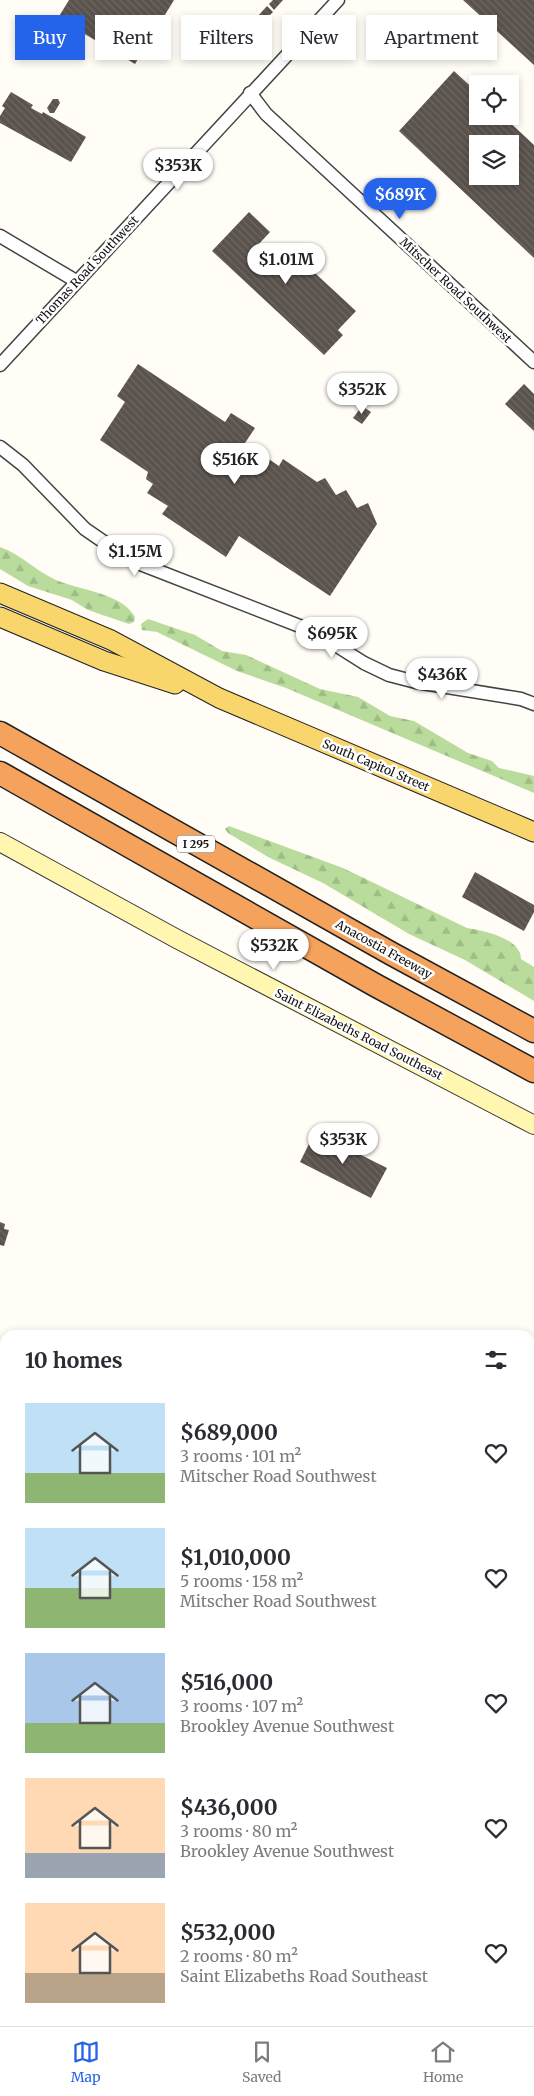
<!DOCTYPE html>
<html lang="en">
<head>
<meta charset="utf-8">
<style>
	:root { --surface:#fff; --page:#f2f2f3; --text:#2b2b33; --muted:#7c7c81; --line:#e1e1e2; --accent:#2563eb }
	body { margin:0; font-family:Merriweather,serif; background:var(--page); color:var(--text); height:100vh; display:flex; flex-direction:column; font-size:19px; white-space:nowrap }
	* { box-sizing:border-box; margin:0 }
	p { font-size:16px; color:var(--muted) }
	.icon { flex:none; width:28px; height:28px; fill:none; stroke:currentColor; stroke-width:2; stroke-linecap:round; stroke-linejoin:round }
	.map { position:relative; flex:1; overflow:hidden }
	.details { position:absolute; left:0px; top:1330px; width:535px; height:696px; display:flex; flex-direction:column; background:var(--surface); border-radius:15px 15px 0 0; box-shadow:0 2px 8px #0003 }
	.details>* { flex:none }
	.banner { position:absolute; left:15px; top:15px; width:505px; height:45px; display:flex; gap:10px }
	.buttons { position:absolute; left:469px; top:75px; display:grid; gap:10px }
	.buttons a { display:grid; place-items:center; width:50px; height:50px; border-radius:0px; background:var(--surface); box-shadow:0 2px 8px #0003; font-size:25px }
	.price { position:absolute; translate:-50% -42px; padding:0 11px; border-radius:18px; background:#fff; color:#222; font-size:16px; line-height:32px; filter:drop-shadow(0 1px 2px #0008) }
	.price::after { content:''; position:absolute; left:50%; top:30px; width:15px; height:11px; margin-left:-8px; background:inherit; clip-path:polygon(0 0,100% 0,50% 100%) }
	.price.selected { background:var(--accent); color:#fff }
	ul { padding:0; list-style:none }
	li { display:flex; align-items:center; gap:15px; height:125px; padding:0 25px }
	li span { display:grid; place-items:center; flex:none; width:140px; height:100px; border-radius:0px; color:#555 }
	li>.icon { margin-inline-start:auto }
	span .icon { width:60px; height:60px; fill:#fffc; stroke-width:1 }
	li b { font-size:21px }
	h2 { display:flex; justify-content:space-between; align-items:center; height:60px; padding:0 25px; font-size:21px }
	.pill { padding:0 18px; border-radius:0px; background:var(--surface); box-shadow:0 2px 8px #0003; font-size:18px; line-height:45px }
	.pill.selected { background:var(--accent); color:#fff }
	.tab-bar { display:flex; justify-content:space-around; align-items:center; height:70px; border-top:1px solid var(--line); background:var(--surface); font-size:14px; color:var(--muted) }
	.tab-bar a { display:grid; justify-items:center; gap:2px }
	.tab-bar .selected { color:var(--accent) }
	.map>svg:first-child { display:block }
	.forest { fill:url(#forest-firs) }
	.building { fill:url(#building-back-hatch); fill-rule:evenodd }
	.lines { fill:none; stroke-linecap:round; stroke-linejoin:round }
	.street-casing { stroke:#444; stroke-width:15 }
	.secondary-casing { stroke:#333; stroke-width:20 }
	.primary-casing { stroke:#222; stroke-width:21 }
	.highway-casing { stroke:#222; stroke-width:25 }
	.street { stroke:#fff; stroke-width:12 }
	.secondary { stroke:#fff6b0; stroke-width:18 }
	.primary { stroke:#f9d66b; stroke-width:19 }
	.highway { stroke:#f5a25d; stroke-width:22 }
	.labels { text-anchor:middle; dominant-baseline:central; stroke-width:5; stroke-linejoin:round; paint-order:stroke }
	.shield { fill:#fff; stroke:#585858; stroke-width:1 }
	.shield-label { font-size:11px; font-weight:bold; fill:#111 }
	.street-label { font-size:12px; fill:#111; stroke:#fff }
</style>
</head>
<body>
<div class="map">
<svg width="534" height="2026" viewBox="0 0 534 2026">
	<defs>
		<pattern id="forest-firs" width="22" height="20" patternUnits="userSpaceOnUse" patternTransform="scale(1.25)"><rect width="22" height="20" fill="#b9dc9c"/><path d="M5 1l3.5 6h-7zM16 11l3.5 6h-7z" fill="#9ebc85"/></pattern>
		<pattern id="building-back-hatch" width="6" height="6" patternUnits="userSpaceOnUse" patternTransform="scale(1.25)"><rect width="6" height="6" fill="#5a524d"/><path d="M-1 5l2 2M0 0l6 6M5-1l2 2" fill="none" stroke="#6d6662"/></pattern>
	</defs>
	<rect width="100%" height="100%" fill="#fffdf5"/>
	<g class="forest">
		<path d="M0 547C22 555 36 571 56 580 79 590 122 593 135 617L134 622 129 624 88 610 72 600 28 586 0 569Z"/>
		<path d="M148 619 195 635 222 651 246 655 320 689 358 697 390 716 414 721 468 753 492 761 499 768 534 776V793L286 688 237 671 157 632 142 630 141 624Z"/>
		<path d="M229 826 343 868 467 928C484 931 521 938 521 959L534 967V1001L465 960 409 934 323 883 268 857 228 833 225 829Z"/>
		<path d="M530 1819H534V1884L530 1887Z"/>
	</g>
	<g class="building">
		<path d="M69 0H174L135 64 58 18Z"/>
		<path d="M273 0H283L274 10 269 4Z"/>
		<path d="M463 0H534V65Z"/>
		<path d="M267 6 273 12 264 21 258 16Z"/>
		<path d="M454 71 478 93V116H503L534 145V258L399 131ZM478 144H510V176H478Z"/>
		<path d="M11 92 33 105 31 108 42 114 43 112 86 137 71 162 0 123V116L5 108 2 106Z"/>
		<path d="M53 99H58L60 103 54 113H50L47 108Z"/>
		<path d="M249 212 270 232 258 245 278 263 290 250 356 311 338 330 343 335 324 355 212 251Z"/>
		<path d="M138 364 225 422 231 413 255 428 245 443 279 466 283 459 317 482 325 478 336 495 346 490 357 508 368 503 377 524 330 596 239 536 226 557 162 514 168 506 147 493 153 484 146 479 148 472 100 440 125 402 117 396Z"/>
		<path d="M524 384 534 394V431L505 404Z"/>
		<path d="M362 406 371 412 362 424 353 418Z"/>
		<path d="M475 872 534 905V912L524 931 462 897Z"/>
		<path d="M315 1132 387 1168 371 1198 300 1162Z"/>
		<path d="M0 1222 5 1224 4 1229 9 1230 4 1246 0 1245Z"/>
		<path d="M317 2021H331L326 2026H312Z"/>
	</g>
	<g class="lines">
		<g class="street-casing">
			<g id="street">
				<path d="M250 93 266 114 534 362"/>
				<path d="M0 236 76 281"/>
				<path d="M0 365 338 0"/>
				<path d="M0 447 23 465 85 529 130 560 315 632 364 663 389 675 416 682 521 699 534 704"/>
				<path d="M372 2021 376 2026"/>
			</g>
		</g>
		<g class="secondary-casing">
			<path id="secondary" d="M0 842 177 939 534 1125"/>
		</g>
		<g class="primary-casing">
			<g id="primary">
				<path d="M0 593 111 640 219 698 534 832"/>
				<path d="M0 617 104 661 175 684"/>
			</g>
		</g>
		<g class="highway-casing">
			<g id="highway">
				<path d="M0 733 392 954 534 1031"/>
				<path d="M0 773 375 985 534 1071"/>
			</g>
		</g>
		<use href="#street" class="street"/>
		<use href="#secondary" class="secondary"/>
		<use href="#primary" class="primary"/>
		<use href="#highway" class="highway"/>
	</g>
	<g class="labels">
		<rect class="shield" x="177" y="835.5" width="38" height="17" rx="4"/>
		<g class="shield-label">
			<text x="196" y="844">I 295</text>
		</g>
		<g class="street-label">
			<text transform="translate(87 270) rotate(-47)">Thomas Road Southwest</text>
			<text transform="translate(456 290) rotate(43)">Mitscher Road Southwest</text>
			<text transform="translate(376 765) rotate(23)">South Capitol Street</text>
			<text transform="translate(384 949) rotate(29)">Anacostia Freeway</text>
			<text transform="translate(359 1034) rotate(27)">Saint Elizabeths Road Southeast</text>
		</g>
	</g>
</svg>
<div class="buttons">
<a><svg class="icon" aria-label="locate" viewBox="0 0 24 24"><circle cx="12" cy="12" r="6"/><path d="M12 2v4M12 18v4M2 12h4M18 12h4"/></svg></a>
<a><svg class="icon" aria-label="layers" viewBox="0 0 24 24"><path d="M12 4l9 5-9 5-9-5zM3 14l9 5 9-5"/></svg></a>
</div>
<b class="price" style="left:178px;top:191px">$353K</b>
<b class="price selected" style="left:400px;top:220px">$689K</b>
<b class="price" style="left:286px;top:285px">$1.01M</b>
<b class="price" style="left:362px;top:415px">$352K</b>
<b class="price" style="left:235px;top:485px">$516K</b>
<b class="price" style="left:135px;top:577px">$1.15M</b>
<b class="price" style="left:332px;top:659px">$695K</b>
<b class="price" style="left:442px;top:700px">$436K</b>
<b class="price" style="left:274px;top:971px">$532K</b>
<b class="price" style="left:343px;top:1165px">$353K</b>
<div class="banner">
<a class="pill selected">Buy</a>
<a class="pill">Rent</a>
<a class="pill">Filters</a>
<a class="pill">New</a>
<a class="pill">Apartment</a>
</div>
<section class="details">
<h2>10 homes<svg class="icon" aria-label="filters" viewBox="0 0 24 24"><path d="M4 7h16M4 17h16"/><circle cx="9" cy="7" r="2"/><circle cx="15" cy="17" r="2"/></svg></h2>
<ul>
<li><span style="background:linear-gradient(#bfe0f5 70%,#8fb573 0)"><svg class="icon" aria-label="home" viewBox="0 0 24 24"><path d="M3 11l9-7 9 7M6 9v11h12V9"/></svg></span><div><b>$689,000</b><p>3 rooms · 101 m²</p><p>Mitscher Road Southwest</p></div><svg class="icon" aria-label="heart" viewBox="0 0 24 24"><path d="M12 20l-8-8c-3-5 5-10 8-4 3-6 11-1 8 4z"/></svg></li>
<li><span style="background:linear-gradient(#bfe0f5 60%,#8fb573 0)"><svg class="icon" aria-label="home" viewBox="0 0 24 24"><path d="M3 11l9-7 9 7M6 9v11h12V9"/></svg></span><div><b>$1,010,000</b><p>5 rooms · 158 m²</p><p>Mitscher Road Southwest</p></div><svg class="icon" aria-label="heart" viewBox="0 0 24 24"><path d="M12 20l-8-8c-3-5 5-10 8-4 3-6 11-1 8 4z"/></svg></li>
<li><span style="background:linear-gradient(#a9c7e8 70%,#8fb573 0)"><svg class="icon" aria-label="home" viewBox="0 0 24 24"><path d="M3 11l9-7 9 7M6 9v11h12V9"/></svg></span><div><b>$516,000</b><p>3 rooms · 107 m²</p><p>Brookley Avenue Southwest</p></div><svg class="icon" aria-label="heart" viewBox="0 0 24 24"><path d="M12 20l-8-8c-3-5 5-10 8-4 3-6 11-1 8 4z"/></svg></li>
<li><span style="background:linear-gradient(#ffd9b3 75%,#9aa5b1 0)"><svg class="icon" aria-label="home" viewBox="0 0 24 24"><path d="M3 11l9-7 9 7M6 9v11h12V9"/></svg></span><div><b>$436,000</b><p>3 rooms · 80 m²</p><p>Brookley Avenue Southwest</p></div><svg class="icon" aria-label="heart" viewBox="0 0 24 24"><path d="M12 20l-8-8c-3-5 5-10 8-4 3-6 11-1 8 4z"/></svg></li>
<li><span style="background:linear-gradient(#ffd9b3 70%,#b9a48a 0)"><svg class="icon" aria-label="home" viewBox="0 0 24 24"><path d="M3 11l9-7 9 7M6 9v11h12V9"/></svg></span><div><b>$532,000</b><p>2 rooms · 80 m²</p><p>Saint Elizabeths Road Southeast</p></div><svg class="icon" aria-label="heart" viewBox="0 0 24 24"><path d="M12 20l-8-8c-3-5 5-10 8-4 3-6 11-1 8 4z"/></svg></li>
</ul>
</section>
</div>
<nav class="tab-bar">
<a class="selected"><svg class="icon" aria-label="map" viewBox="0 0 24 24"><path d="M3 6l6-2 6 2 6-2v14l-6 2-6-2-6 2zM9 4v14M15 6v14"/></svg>Map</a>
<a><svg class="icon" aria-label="saved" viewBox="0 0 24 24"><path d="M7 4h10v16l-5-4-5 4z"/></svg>Saved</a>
<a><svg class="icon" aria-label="home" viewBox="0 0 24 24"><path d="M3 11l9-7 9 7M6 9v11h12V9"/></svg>Home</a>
</nav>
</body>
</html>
